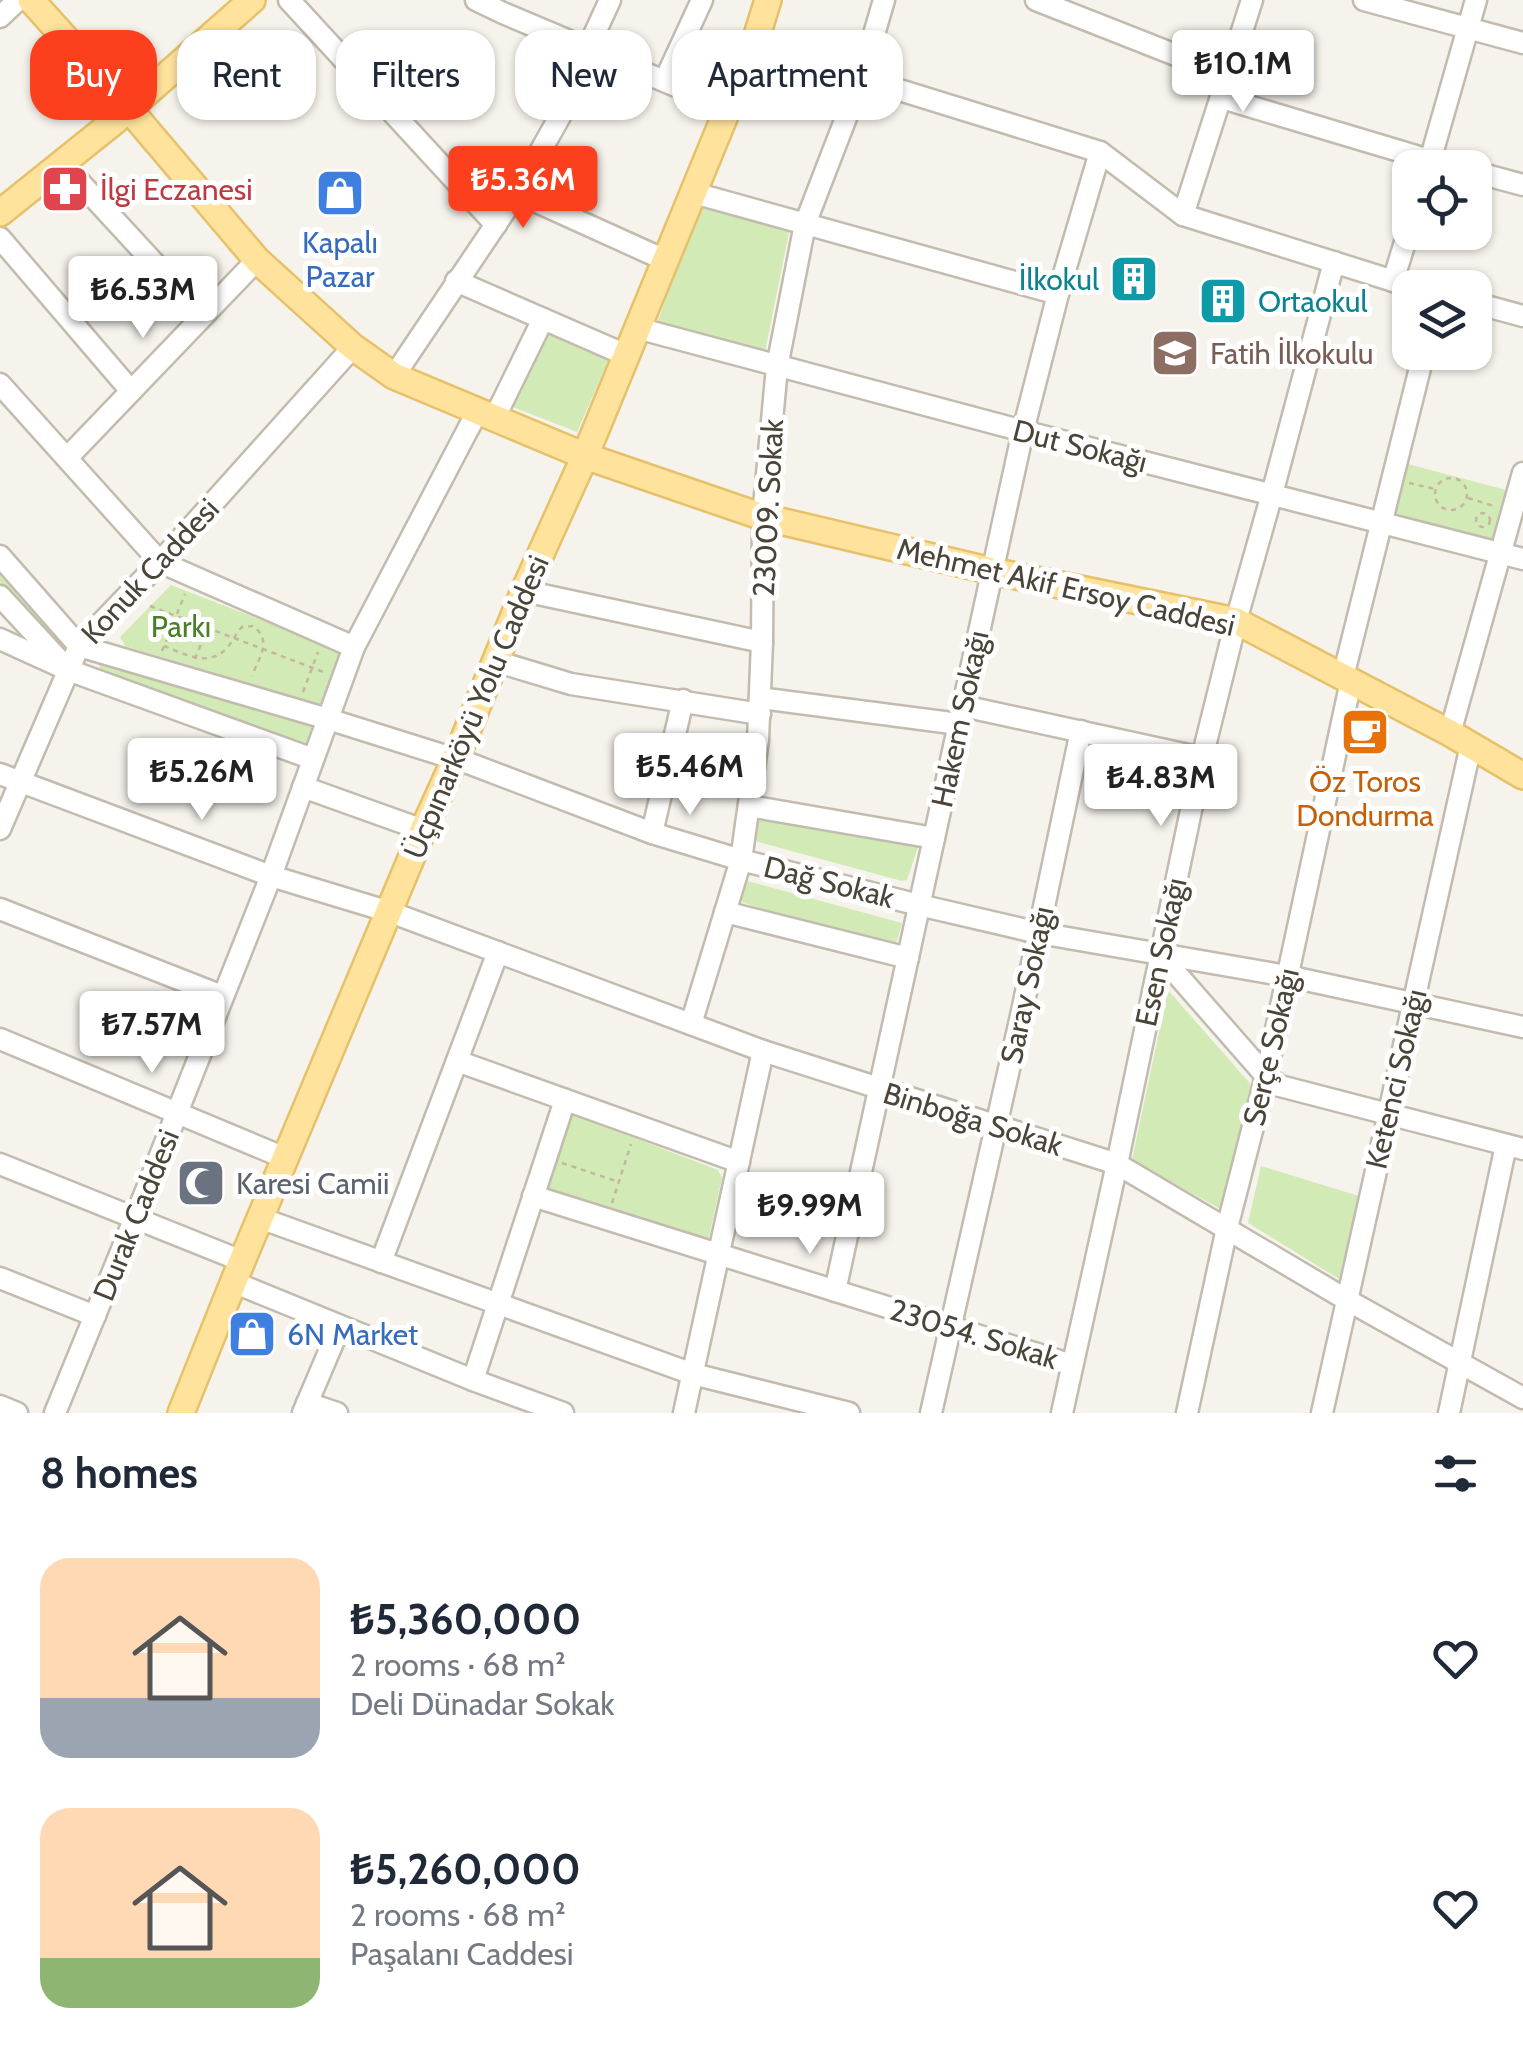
<!DOCTYPE html>
<html lang="en">
<head>
<meta charset="utf-8">
<style>
	:root { --surface:#fff; --page:#f6f6f7; --text:#1f2937; --muted:#747a83; --accent:#fc3f1d }
	body { margin:0; font-family:Cabin,sans-serif; background:var(--page); color:var(--text); height:100vh; display:flex; flex-direction:column; font-size:38px; white-space:nowrap }
	* { box-sizing:border-box; margin:0 }
	p { font-size:32px; color:var(--muted) }
	.icon { flex:none; width:55px; height:55px; fill:none; stroke:currentColor; stroke-width:2; stroke-linecap:round; stroke-linejoin:round }
	.map { position:relative; height:1413px; overflow:hidden }
	.sheet { display:flex; flex-direction:column; background:var(--surface); flex:1 }
	.sheet>* { flex:none }
	.banner { position:absolute; left:30px; top:30px; width:1000px; height:90px; display:flex; gap:20px }
	.controls { position:absolute; left:1392px; top:150px; display:grid; gap:20px }
	.controls a { display:grid; place-items:center; width:100px; height:100px; border-radius:20px; background:var(--surface); box-shadow:0 2px 8px #0004; font-size:50px }
	.price { position:absolute; translate:-50% -85px; padding:0 22px; border-radius:10px; background:#fff; color:#222; font-size:32px; line-height:65px; filter:drop-shadow(0 2px 5px #0008) }
	.price::after { content:''; position:absolute; left:50%; top:60px; width:30px; height:22px; margin-left:-15px; background:inherit; clip-path:polygon(0 0,100% 0,50% 100%) }
	.price.on { background:var(--accent); color:#fff }
	ul { padding:0; list-style:none }
	li { display:flex; align-items:center; gap:30px; height:250px; padding:0 40px }
	li span { display:grid; place-items:center; flex:none; width:280px; height:200px; border-radius:30px; color:#555 }
	li>.icon { margin-inline-start:auto }
	span .icon { width:120px; height:120px; fill:#fffc; stroke-width:1 }
	li b { font-size:42px }
	h2 { display:flex; justify-content:space-between; align-items:center; height:120px; padding:0 40px; font-size:42px }
	.pill { padding:0 35px; border-radius:30px; background:var(--surface); box-shadow:0 2px 8px #0004; font-size:35px; line-height:90px }
	.pill.on { background:var(--accent); color:#fff }
	.map>svg:first-child { display:block }
	.green { fill:#d2eab5 }
	.lines { fill:none; stroke-linecap:round; stroke-linejoin:round }
	.minor-casing { stroke:#c2bbae; stroke-width:25 }
	.major-casing { stroke:#e6c16a; stroke-width:30 }
	.path { stroke:#c4b79f; stroke-width:2.5; stroke-dasharray:5 5; stroke-linecap:butt }
	.minor { stroke:#fff; stroke-width:20 }
	.major { stroke:#ffe39c; stroke-width:25 }
	.labels { text-anchor:middle; dominant-baseline:central; stroke-width:10; stroke-linejoin:round; paint-order:stroke }
	.health-label { font-size:30px; fill:#be3a42; stroke:#fff; text-anchor:start }
	.shop-label { font-size:30px; fill:#366cbe; stroke:#fff }
	.culture-label { font-size:30px; fill:#0d838f; stroke:#fff; text-anchor:end }
	.education-label { font-size:30px; fill:#785e54; stroke:#fff; text-anchor:start }
	.street-label { font-size:30px; fill:#4b4439; stroke:#fff }
	.park-label { font-size:30px; fill:#4a7f2a; stroke:#fff }
	.food-label { font-size:30px; fill:#c56008; stroke:#fff }
	.worship-label { font-size:30px; fill:#5b616d; stroke:#fff; text-anchor:start }
</style>
</head>
<body>
<div class="map">
<svg width="1523" height="1413" viewBox="0 0 1523 1413">
	<rect width="100%" height="100%" fill="#f6f3ec"/>
	<g class="green">
		<path d="M700 206 789 232 765 352 656 326Z"/>
		<path d="M544 331 609 359 577 432 510 406Z"/>
		<path d="M1404 463 1510 491 1496 542 1390 515Z"/>
		<path d="M0 571 53 635 48 639 0 582Z"/>
		<path d="M171 585 343 652 325 704 322 705 125 646 120 637Z"/>
		<path d="M101 661 313 722 310 743 306 748 105 673 100 669 99 664Z"/>
		<path d="M755 820 914 842 918 847 907 880 902 881 755 841 751 835Z"/>
		<path d="M747 881 902 923 895 947 743 903 739 890Z"/>
		<path d="M1168 990 1254 1088 1224 1211 1132 1160Z"/>
		<path d="M572 1114 718 1170 722 1178 708 1241 544 1194Z"/>
		<path d="M1261 1166 1359 1196 1339 1279 1248 1223Z"/>
	</g>
	<g class="lines">
		<g class="minor-casing">
			<g id="minor">
				<path d="M289 0 496 225"/>
				<path d="M476 0 503 13 728 108"/>
				<path d="M1036 0 1229 76"/>
				<path d="M1364 0 1523 43"/>
				<path d="M0 17 18 0"/>
				<path d="M754 45 1100 152 1183 215 1416 288"/>
				<path d="M588 48 610 0"/>
				<path d="M665 80 702 0"/>
				<path d="M1222 98 1456 168"/>
				<path d="M62 163 202 315"/>
				<path d="M1428 168 1476 0"/>
				<path d="M1475 172 1523 185"/>
				<path d="M517 193 665 260"/>
				<path d="M694 193 1058 294"/>
				<path d="M1183 215 1252 0"/>
				<path d="M0 238 131 391"/>
				<path d="M456 281 626 355"/>
				<path d="M1393 281 1410 226"/>
				<path d="M1475 303 1523 316"/>
				<path d="M637 328 1023 431 1523 559"/>
				<path d="M394 376 517 193 596 52"/>
				<path d="M0 384 160 562 354 647"/>
				<path d="M494 419 543 319"/>
				<path d="M67 458 257 260"/>
				<path d="M0 556 79 646 328 719 468 763 652 833 741 860 919 905 1039 933 1287 976 1523 1027"/>
				<path d="M524 591 762 642"/>
				<path d="M0 596 60 661"/>
				<path d="M0 639 68 670 313 759"/>
				<path d="M495 661 571 684 760 714"/>
				<path d="M1343 677 1424 352"/>
				<path d="M760 698 959 724"/>
				<path d="M963 706 1202 758"/>
				<path d="M1450 733 1523 473"/>
				<path d="M0 774 271 876 390 912 763 1051 1117 1164 1347 1300 1523 1398"/>
				<path d="M303 787 423 830"/>
				<path d="M749 806 934 838"/>
				<path d="M0 829 79 646 160 562 353 347"/>
				<path d="M652 833 683 700"/>
				<path d="M0 909 222 996"/>
				<path d="M725 912 908 958"/>
				<path d="M1160 955 1266 1076 1280 1086 1523 1149"/>
				<path d="M691 1024 741 860 758 740 762 642 763 517 777 367 805 224 861 79 884 0"/>
				<path d="M0 1039 285 1158"/>
				<path d="M457 1061 739 1162"/>
				<path d="M0 1164 242 1261"/>
				<path d="M533 1196 1072 1365"/>
				<path d="M260 1218 693 1374 849 1413"/>
				<path d="M381 1262 498 952"/>
				<path d="M0 1278 95 1316"/>
				<path d="M233 1282 473 1380 563 1413"/>
				<path d="M835 1291 1023 431 1058 294 1100 152"/>
				<path d="M473 1380 565 1100"/>
				<path d="M307 1403 337 1413"/>
				<path d="M0 1406 17 1413"/>
				<path d="M55 1413 150 1181 271 876 354 647 477 412"/>
				<path d="M303 1413 340 1326"/>
				<path d="M684 1413 763 1051"/>
				<path d="M931 1413 1021 1016 1081 731"/>
				<path d="M1062 1413 1117 1164 1202 758 1236 621 1272 494 1334 262"/>
				<path d="M1187 1413 1227 1228 1266 1076 1351 681"/>
				<path d="M1322 1413 1471 745"/>
				<path d="M1449 1413 1506 1145"/>
			</g>
		</g>
		<g class="major-casing">
			<g id="major">
				<path d="M31 0 128 108 257 260 353 347 394 376 585 456 763 517 992 571 1236 621 1450 733 1523 776"/>
				<path d="M0 213 116 120 252 0"/>
				<path d="M181 1413 242 1261 423 830 461 746 524 591 585 456 754 45 768 0"/>
			</g>
		</g>
		<g class="path">
			<circle cx="1451" cy="494" r="16"/>
			<path d="M1409 483 1435 489"/>
			<path d="M1468 498 1494 506"/>
			<circle cx="1483" cy="520" r="7"/>
			<path d="M150 606 326 673"/>
			<path d="M164 646C185 654 208 668 227 648 233 641 236 633 242 627L253 626C273 641 259 657 252 676"/>
			<path d="M162 651 185 594"/>
			<path d="M195 659 207 629"/>
			<path d="M303 692 318 652"/>
			<path d="M562 1163 616 1181"/>
			<path d="M612 1203 631 1144"/>
		</g>
		<use href="#minor" class="minor"/>
		<use href="#major" class="major"/>
	</g>
	<defs>
		<g id="pharmacy-square" transform="scale(2.5)"><rect x="-9" y="-9" width="18" height="18" rx="4" fill="#e0444e" stroke="#fff"/><path d="M-2-6h4v4h4v4h-4v4h-4v-4h-4v-4h4Z" fill="#fff"/></g>
		<g id="shop-square" transform="scale(2.5)"><rect x="-9" y="-9" width="18" height="18" rx="4" fill="#3f7fe0" stroke="#fff"/><path d="M-5-2.5h2.3a2.7 3.5 0 0 1 5.4 0H5L5.5 6h-11ZM-1.5-2.5h3a1.5 2.3 0 0 0-3 0Z" fill="#fff"/></g>
		<g id="building-square" transform="scale(2.5)"><rect x="-9" y="-9" width="18" height="18" rx="4" fill="#0f9aa8" stroke="#fff"/><path d="M-4-6H4V6H1V3H-1V6H-4ZM-2.5-4.3h1.7v1.8h-1.7ZM.8-4.3h1.7v1.8H.8ZM-2.5-1h1.7V.8h-1.7ZM.8-1h1.7V.8H.8Z" fill="#fff"/></g>
		<g id="school-square" transform="scale(2.5)"><rect x="-9" y="-9" width="18" height="18" rx="4" fill="#8d6e63" stroke="#fff"/><path d="M0-5L7-2L0 1L-7-2ZM-4 1L0 2.5L4 1V4Q0 6-4 4Z" fill="#fff"/></g>
		<g id="cafe-square" transform="scale(2.5)"><rect x="-9" y="-9" width="18" height="18" rx="4" fill="#e8710a" stroke="#fff"/><path d="M-5.5-4.5H6V0H3Q3 3.5 0 3.5H-2.5Q-5.5 3.5-5.5 0ZM3-3.2v2h1.7v-2ZM-6 4.5H4V6H-6Z" fill="#fff"/></g>
		<g id="mosque-square" transform="scale(2.5)"><rect x="-9" y="-9" width="18" height="18" rx="4" fill="#6b7280" stroke="#fff"/><path d="M3.5-4.9A6 6 0 1 0 3.5 4.9A5 5 0 1 1 3.5-4.9Z" fill="#fff"/></g>
	</defs>
	<g fill-rule="evenodd">
		<use href="#pharmacy-square" x="65" y="189"/>
		<use href="#shop-square" x="340" y="193"/>
		<use href="#building-square" x="1134" y="279"/>
		<use href="#building-square" x="1223" y="301"/>
		<use href="#school-square" x="1175" y="353"/>
		<use href="#cafe-square" x="1365" y="732"/>
		<use href="#mosque-square" x="201" y="1183"/>
		<use href="#shop-square" x="252" y="1334"/>
	</g>
	<g class="labels">
		<g class="health-label">
			<text x="100" y="189">İlgi Eczanesi</text>
		</g>
		<g class="shop-label">
			<text x="340" y="242">Kapalı<tspan x="340" dy="34">Pazar</tspan></text>
			<text x="287" y="1334" text-anchor="start">6N Market</text>
		</g>
		<g class="culture-label">
			<text x="1099" y="279">İlkokul</text>
			<text x="1258" y="301" text-anchor="start">Ortaokul</text>
		</g>
		<g class="education-label">
			<text x="1210" y="353">Fatih İlkokulu</text>
		</g>
		<g class="street-label">
			<text transform="translate(1080 446) rotate(14)">Dut Sokağı</text>
			<text transform="translate(768 508) rotate(-87)">23009. Sokak</text>
			<text transform="translate(150 571) rotate(-47)">Konuk Caddesi</text>
			<text transform="translate(1066 587) rotate(13)">Mehmet Akif Ersoy Caddesi</text>
			<text transform="translate(476 707) rotate(-67)">Üçpınarköyü Yolu Caddesi</text>
			<text transform="translate(960 719) rotate(-78)">Hakem Sokağı</text>
			<text transform="translate(829 882) rotate(14)">Dağ Sokak</text>
			<text transform="translate(1161 952) rotate(-78)">Esen Sokağı</text>
			<text transform="translate(1027 985) rotate(-78)">Saray Sokağı</text>
			<text transform="translate(1271 1047) rotate(-77)">Serçe Sokağı</text>
			<text transform="translate(1396 1079) rotate(-77)">Ketenci Sokağı</text>
			<text transform="translate(973 1119) rotate(17)">Binboğa Sokak</text>
			<text transform="translate(136 1215) rotate(-68)">Durak Caddesi</text>
			<text transform="translate(974 1334) rotate(17)">23054. Sokak</text>
		</g>
		<g class="park-label">
			<text x="181" y="626">Parkı</text>
		</g>
		<g class="food-label">
			<text x="1365" y="781">Öz Toros<tspan x="1365" dy="34">Dondurma</tspan></text>
		</g>
		<g class="worship-label">
			<text x="236" y="1183">Karesi Camii</text>
		</g>
	</g>
</svg>
<div class="controls">
<a><svg class="icon" aria-label="locate" viewBox="0 0 24 24"><circle cx="12" cy="12" r="6"/><path d="M12 2v4M12 18v4M2 12h4M18 12h4"/></svg></a>
<a><svg class="icon" aria-label="layers" viewBox="0 0 24 24"><path d="M12 4l9 5-9 5-9-5zM3 14l9 5 9-5"/></svg></a>
</div>
<b class="price" style="left:1243px;top:115px">₺10.1M</b>
<b class="price on" style="left:523px;top:231px">₺5.36M</b>
<b class="price" style="left:143px;top:341px">₺6.53M</b>
<b class="price" style="left:690px;top:818px">₺5.46M</b>
<b class="price" style="left:202px;top:823px">₺5.26M</b>
<b class="price" style="left:1161px;top:829px">₺4.83M</b>
<b class="price" style="left:152px;top:1076px">₺7.57M</b>
<b class="price" style="left:810px;top:1257px">₺9.99M</b>
<div class="banner">
<a class="pill on">Buy</a>
<a class="pill">Rent</a>
<a class="pill">Filters</a>
<a class="pill">New</a>
<a class="pill">Apartment</a>
</div>
</div>
<section class="sheet">
<h2>8 homes<svg class="icon" aria-label="filters" viewBox="0 0 24 24"><path d="M4 7h16M4 17h16"/><circle cx="9" cy="7" r="2"/><circle cx="15" cy="17" r="2"/></svg></h2>
<ul>
<li><span style="background:linear-gradient(#ffd9b3 70%,#9aa5b1 0)"><svg class="icon" aria-label="home" viewBox="0 0 24 24"><path d="M3 11l9-7 9 7M6 9v11h12V9"/></svg></span><div><b>₺5,360,000</b><p>2 rooms · 68 m²</p><p>Deli Dünadar Sokak</p></div><svg class="icon" aria-label="heart" viewBox="0 0 24 24"><path d="M12 20l-8-8c-3-5 5-10 8-4 3-6 11-1 8 4z"/></svg></li>
<li><span style="background:linear-gradient(#ffd9b3 75%,#8fb573 0)"><svg class="icon" aria-label="home" viewBox="0 0 24 24"><path d="M3 11l9-7 9 7M6 9v11h12V9"/></svg></span><div><b>₺5,260,000</b><p>2 rooms · 68 m²</p><p>Paşalanı Caddesi</p></div><svg class="icon" aria-label="heart" viewBox="0 0 24 24"><path d="M12 20l-8-8c-3-5 5-10 8-4 3-6 11-1 8 4z"/></svg></li>
</ul>
</section>
</body>
</html>
